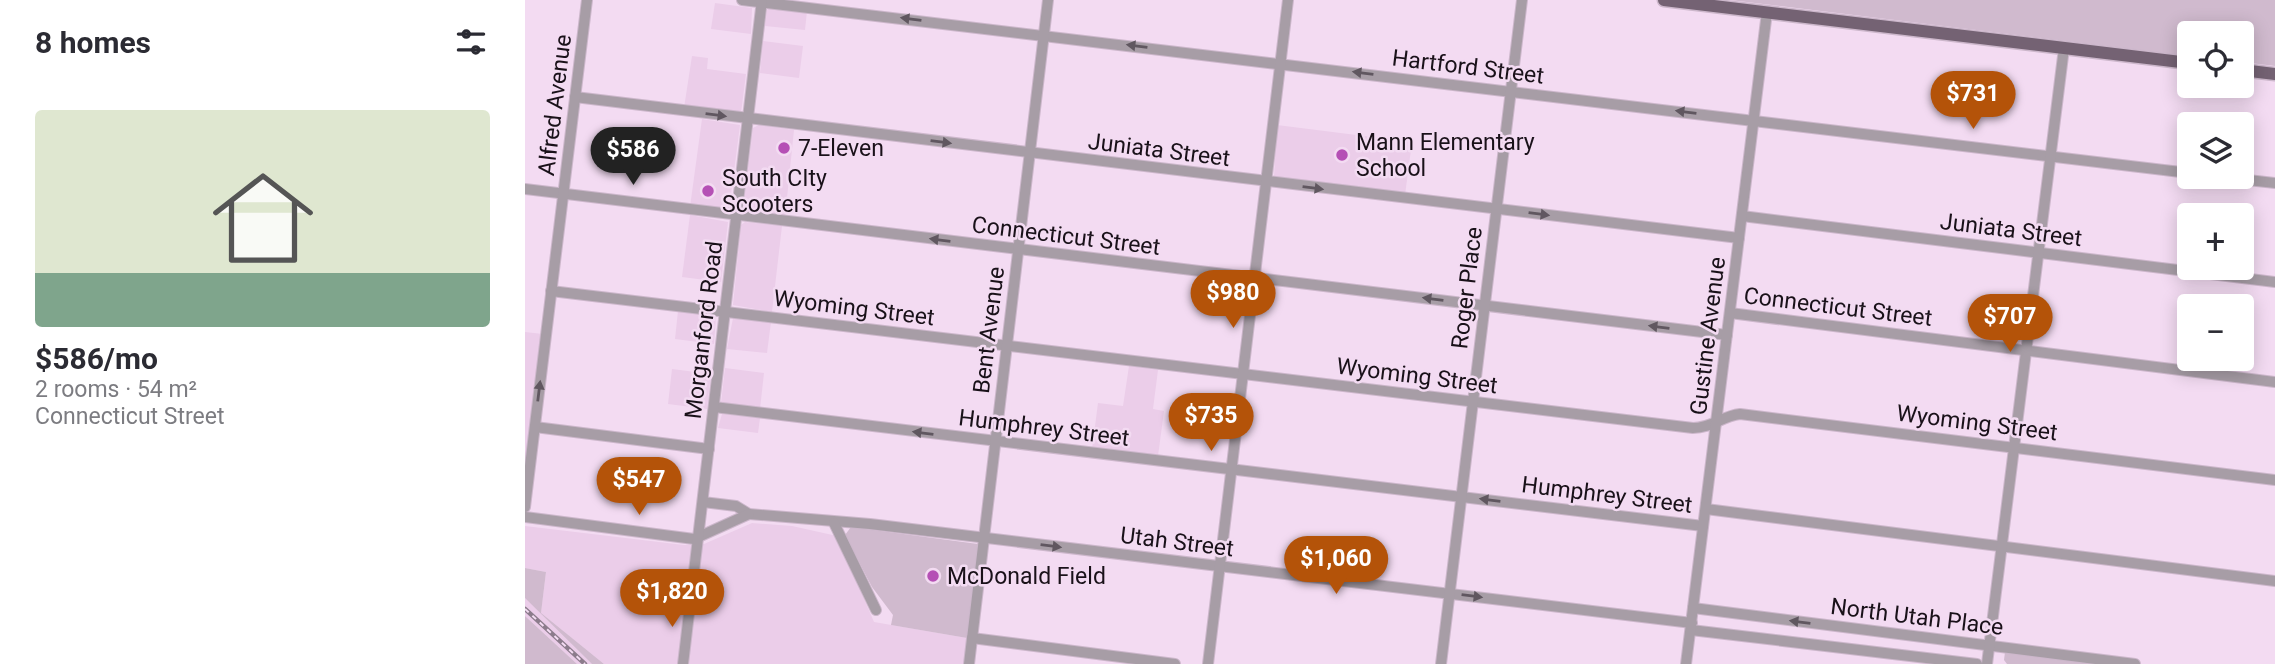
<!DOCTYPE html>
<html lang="en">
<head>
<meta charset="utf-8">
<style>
	:root { --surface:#fff; --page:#f2f2f3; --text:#2b2b33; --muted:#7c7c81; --accent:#b45309 }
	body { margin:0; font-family:Roboto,sans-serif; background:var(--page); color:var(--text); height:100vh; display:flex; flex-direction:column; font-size:26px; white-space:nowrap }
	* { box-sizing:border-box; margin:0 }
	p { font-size:23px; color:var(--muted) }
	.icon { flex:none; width:38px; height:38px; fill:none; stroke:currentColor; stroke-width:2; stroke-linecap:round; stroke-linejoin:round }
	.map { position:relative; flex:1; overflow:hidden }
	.sheet { display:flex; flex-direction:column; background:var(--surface); width:525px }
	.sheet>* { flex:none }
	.controls { position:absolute; left:1652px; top:21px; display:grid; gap:14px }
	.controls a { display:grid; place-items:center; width:77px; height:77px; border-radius:7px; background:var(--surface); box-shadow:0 4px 18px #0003; font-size:35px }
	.price { position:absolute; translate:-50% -60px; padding:0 16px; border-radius:24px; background:var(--accent); color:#fff; font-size:23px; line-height:46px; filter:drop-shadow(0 2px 4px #0008) }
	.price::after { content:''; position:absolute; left:50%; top:42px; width:21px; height:16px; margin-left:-10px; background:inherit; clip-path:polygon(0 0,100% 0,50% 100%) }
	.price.on { background:#222; color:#fff }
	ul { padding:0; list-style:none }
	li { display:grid; align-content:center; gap:14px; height:371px; padding:0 35px }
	li span { display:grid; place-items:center; height:217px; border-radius:7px; color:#555 }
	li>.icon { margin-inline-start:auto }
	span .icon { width:126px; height:126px; fill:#fffc; stroke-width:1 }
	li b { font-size:30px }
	h2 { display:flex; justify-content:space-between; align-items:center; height:84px; padding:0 35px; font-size:30px }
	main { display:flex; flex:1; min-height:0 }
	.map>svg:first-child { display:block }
	.built { fill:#ebcde9 }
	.green { fill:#d0bace }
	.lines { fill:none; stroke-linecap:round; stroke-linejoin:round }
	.minor-casing { stroke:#ccb7cb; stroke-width:12 }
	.major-casing { stroke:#ccb7cb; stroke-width:15 }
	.minor { stroke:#a79da6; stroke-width:10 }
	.major { stroke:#746273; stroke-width:12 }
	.rail-casing { stroke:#8c7c8c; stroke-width:4.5 }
	.rail { stroke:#f3dbf2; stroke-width:2; stroke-dasharray:5; stroke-linecap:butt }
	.oneway { fill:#605760 }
	.poi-dot { fill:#b550b5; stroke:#f3dbf2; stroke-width:2.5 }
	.labels { text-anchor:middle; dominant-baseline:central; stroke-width:5; stroke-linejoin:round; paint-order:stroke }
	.street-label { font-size:23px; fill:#191119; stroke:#f3dbf2 }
	.poi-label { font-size:23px; fill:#191119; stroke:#f3dbf2; text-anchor:start }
</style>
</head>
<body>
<main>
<section class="sheet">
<h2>8 homes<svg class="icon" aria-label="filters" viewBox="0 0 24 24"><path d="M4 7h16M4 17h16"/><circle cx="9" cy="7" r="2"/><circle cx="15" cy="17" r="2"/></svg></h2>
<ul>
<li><span style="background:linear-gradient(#dfe7d0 75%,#7fa58c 0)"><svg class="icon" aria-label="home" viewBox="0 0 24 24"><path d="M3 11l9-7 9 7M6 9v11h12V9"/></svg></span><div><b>$586/mo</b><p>2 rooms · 54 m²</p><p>Connecticut Street</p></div></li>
</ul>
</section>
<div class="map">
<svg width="1750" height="664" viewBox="0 0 1750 664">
	<rect width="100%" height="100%" fill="#f3dbf2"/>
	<g class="built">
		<path d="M190 3 227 8 226 34 186 29Z"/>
		<path d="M246 7 282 11 280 30 240 26 242 10Z"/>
		<path d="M238 41 278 46 274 78 235 73Z"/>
		<path d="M167 56 183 58 182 69 221 74 216 113 159 108Z"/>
		<path d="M177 119 215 125 204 210 165 207Z"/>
		<path d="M234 125 269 130 260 217 218 210 228 128Z"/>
		<path d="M752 125 887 142 880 195 749 177Z"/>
		<path d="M165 215 203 222 196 282 157 277Z"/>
		<path d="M220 222 257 226 247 312 208 305 216 225Z"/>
		<path d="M153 311 191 316 189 344 150 339Z"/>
		<path d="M208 318 246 322 242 353 202 349Z"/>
		<path d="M0 332 18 334 0 472Z"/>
		<path d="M604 366 633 370 628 409 639 411 633 456 567 449 573 403 598 406Z"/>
		<path d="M200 368 239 373 235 409 196 403Z"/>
		<path d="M147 369 186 374 182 409 143 404Z"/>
		<path d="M197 414 235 418 233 433 193 428Z"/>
		<path d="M227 523 267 526 312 536 349 622 442 638 439 664H79L21 618 67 664H52L0 616V598L16 612 21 572 0 568V526L159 545 179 544Z"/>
	</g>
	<g class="green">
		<path d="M1205 0H1750V66L1717 62V33H1664V56Z"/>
		<path d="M326 527 453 544 442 638 366 625 368 615 347 587 320 535Z"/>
		<path d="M0 568 21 572 16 613 79 664H67L0 598Z"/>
		<path d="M0 616 52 664H0Z"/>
		<path d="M1480 652 1590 664H1482L1479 660Z"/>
	</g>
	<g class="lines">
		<g class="minor-casing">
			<g id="minor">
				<path d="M217 0 1664 173"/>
				<path d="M50 97 1214 238"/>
				<path d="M1696 177 1750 183"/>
				<path d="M0 189 1202 335"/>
				<path d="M1217 216 1750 282"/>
				<path d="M26 291 1168 428C1187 428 1197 416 1215 414L1750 480"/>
				<path d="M1205 313 1750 382"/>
				<path d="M189 407 1178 526"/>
				<path d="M10 427 184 449"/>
				<path d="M178 502 211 506 224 514 345 524 1167 623"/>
				<path d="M0 507 62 0"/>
				<path d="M1181 509 1750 581"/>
				<path d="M0 517 169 539 224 514"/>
				<path d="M309 523 351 610"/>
				<path d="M1168 608 1610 664"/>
				<path d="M1166 630 1452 664"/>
				<path d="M447 638 650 664"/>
				<path d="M158 664 237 0"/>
				<path d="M444 664 523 0"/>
				<path d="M683 664 763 0"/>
				<path d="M916 664 997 0"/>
				<path d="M1161 664 1242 12"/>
				<path d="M1462 664 1539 48"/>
			</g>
		</g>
		<g class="major-casing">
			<g id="major">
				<path d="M1139 0 1664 63"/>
				<path d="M1717 70 1750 74"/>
			</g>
		</g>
		<use href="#minor" class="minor"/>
		<use href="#major" class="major"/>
		<g class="rail-casing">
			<path id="rail" d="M0 609 60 664"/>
		</g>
		<use href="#rail" class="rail"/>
	</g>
	<defs><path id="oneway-solid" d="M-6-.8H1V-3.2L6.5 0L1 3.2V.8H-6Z" transform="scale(1.75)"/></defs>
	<g class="oneway">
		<use href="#oneway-solid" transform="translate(386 19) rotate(-173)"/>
		<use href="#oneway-solid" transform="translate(612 46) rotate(-173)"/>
		<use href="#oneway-solid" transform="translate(838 73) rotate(-173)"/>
		<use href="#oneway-solid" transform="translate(1161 112) rotate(-173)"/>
		<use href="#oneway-solid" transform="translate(191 115) rotate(7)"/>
		<use href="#oneway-solid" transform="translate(416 142) rotate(7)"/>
		<use href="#oneway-solid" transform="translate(788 188) rotate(7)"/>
		<use href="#oneway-solid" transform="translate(1014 214) rotate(7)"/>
		<use href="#oneway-solid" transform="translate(415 240) rotate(-173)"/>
		<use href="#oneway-solid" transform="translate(908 299) rotate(-173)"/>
		<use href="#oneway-solid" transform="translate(1134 327) rotate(-173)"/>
		<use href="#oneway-solid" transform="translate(14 391) rotate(-83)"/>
		<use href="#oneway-solid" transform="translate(398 433) rotate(-173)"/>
		<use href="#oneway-solid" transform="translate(965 500) rotate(-173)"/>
		<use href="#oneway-solid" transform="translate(526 546) rotate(7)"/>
		<use href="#oneway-solid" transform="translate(947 596) rotate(7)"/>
		<use href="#oneway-solid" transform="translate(1275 622) rotate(-173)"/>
	</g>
	<g class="poi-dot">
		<circle cx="259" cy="148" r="7"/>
		<circle cx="817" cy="155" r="7"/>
		<circle cx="183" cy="191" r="7"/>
		<circle cx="408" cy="576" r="7"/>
	</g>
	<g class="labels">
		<g class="street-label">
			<text transform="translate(943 67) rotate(7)">Hartford Street</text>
			<text transform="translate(30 105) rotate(-83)">Alfred Avenue</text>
			<text transform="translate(634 150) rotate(7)">Juniata Street</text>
			<text transform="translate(1486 230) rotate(7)">Juniata Street</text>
			<text transform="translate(541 236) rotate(7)">Connecticut Street</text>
			<text transform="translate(942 288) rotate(-83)">Roger Place</text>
			<text transform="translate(1313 307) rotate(7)">Connecticut Street</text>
			<text transform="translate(329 308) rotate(7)">Wyoming Street</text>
			<text transform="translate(179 330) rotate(-83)">Morganford Road</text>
			<text transform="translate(464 330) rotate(-83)">Bent Avenue</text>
			<text transform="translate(1183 336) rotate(-83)">Gustine Avenue</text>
			<text transform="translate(892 376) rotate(7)">Wyoming Street</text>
			<text transform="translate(1452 423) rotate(7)">Wyoming Street</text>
			<text transform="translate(519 428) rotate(7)">Humphrey Street</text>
			<text transform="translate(1082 495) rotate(7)">Humphrey Street</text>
			<text transform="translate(652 542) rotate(7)">Utah Street</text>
			<text transform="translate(1392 617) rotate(7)">North Utah Place</text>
		</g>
		<g class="poi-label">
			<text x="831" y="142">Mann Elementary<tspan x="831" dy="26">School</tspan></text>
			<text x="273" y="148">7-Eleven</text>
			<text x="197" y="178">South CIty<tspan x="197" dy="26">Scooters</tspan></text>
			<text x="422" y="576">McDonald Field</text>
		</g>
	</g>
</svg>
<div class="controls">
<a><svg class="icon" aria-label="locate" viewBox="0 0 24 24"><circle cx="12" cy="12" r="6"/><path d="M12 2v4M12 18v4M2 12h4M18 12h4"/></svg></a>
<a><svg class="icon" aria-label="layers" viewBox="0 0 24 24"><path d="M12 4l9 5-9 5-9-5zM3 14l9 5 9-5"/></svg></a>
<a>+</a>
<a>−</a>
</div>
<b class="price" style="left:1448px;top:131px">$731</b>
<b class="price on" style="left:108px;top:187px">$586</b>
<b class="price" style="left:708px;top:330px">$980</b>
<b class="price" style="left:1485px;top:354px">$707</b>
<b class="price" style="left:686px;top:453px">$735</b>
<b class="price" style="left:114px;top:517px">$547</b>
<b class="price" style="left:811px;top:596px">$1,060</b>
<b class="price" style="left:147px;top:629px">$1,820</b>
</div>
</main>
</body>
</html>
